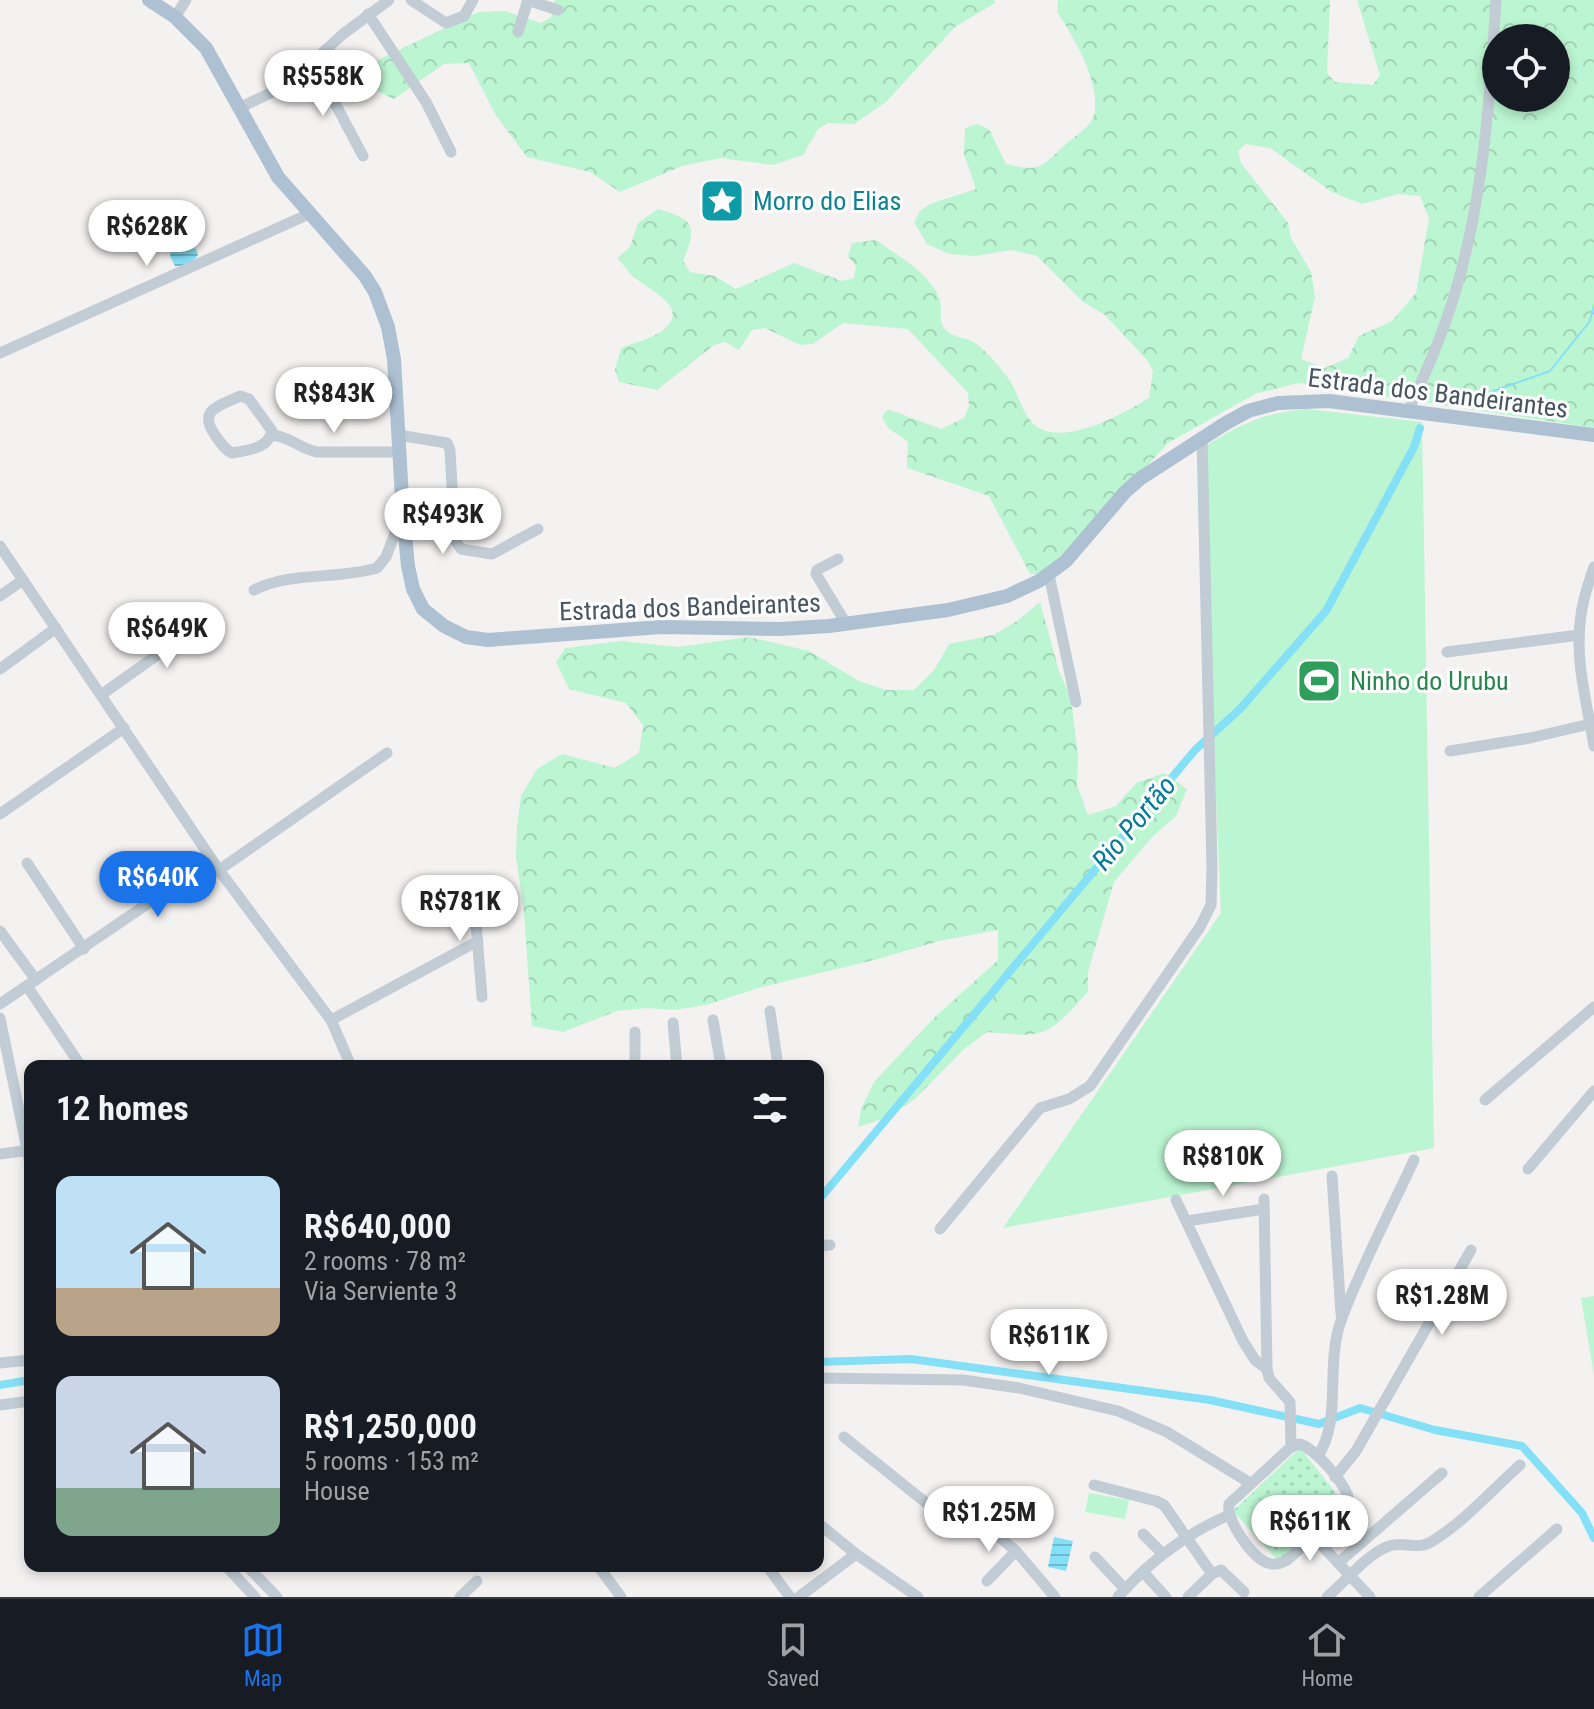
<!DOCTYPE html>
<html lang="en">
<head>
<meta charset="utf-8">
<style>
	:root { --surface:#171b24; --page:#20242c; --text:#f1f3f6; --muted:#9ea1a6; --line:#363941; --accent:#1a73e8 }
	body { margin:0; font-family:"Roboto Condensed",sans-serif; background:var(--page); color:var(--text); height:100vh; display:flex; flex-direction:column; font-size:30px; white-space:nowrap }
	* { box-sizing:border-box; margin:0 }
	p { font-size:26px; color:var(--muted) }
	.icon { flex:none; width:44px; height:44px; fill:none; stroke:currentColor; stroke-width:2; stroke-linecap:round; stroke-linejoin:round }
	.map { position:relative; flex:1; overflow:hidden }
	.panel { position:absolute; left:24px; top:1060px; width:800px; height:512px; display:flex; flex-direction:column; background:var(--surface); border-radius:16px; box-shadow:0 4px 12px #0003 }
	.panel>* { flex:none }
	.fabs { position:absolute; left:1482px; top:24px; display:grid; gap:16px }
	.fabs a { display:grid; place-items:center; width:88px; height:88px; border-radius:50%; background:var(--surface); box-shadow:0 4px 12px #0003; font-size:40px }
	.price { position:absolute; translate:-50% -68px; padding:0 18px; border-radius:28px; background:#fff; color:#222; font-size:26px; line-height:52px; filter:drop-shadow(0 2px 4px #0008) }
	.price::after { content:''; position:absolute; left:50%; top:48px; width:24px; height:18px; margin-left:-12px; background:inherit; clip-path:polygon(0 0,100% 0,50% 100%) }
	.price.on { background:var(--accent); color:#fff }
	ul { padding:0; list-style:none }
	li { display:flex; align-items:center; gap:24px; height:200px; padding:0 32px }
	li span { display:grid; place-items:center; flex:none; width:224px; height:160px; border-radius:16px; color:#555 }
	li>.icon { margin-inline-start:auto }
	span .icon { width:96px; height:96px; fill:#fffc; stroke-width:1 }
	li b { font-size:34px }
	h2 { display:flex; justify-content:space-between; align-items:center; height:96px; padding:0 32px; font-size:34px }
	.dock { display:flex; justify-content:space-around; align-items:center; height:112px; border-top:2px solid var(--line); background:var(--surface); font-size:22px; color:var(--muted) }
	.dock a { display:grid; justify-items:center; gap:4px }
	.dock .on { color:var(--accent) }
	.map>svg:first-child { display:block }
	.forest { fill:url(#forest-crowns); fill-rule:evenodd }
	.park { fill:url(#park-dots) }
	.pitch { fill:#bcf5d1 }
	.water { fill:url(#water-rules) }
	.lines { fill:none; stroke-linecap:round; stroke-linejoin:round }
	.stream { stroke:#84e0f7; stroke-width:2 }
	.canal { stroke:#84e0f7; stroke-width:8 }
	.minor { stroke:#c1ccd4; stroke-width:11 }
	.major { stroke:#aec1d3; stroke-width:14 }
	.labels { text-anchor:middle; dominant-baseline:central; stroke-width:6; stroke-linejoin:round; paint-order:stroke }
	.culture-label { font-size:26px; fill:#0d838f; stroke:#fff; text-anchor:start }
	.street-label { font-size:26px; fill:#475561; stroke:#fff }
	.leisure-label { font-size:26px; fill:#27864d; stroke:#fff; text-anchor:start }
	.water-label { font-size:28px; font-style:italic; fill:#037b99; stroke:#fff }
</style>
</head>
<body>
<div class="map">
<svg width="1594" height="1597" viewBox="0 0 1594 1597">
	<defs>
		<pattern id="forest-crowns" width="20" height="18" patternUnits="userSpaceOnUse" patternTransform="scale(2)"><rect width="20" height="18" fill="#bcf5d1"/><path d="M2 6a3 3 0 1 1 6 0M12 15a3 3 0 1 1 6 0" fill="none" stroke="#a3d4b6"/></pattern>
		<pattern id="park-dots" width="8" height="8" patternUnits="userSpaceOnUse" patternTransform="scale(2)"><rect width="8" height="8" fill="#bcf5d1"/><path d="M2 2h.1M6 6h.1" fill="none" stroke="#a3d4b6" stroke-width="1.8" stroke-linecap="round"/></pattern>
		<pattern id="water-rules" width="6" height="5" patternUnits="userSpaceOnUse" patternTransform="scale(2)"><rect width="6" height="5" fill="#84e0f7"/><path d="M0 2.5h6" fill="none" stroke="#6eb8cb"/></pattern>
	</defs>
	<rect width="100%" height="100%" fill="#f4f1f1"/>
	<g class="forest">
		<path d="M555 0H994L995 3 955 27 886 102 854 124 828 123 818 129 803 155 773 165 721 158 682 166 620 192 590 172 527 157 495 114 469 63 444 64 394 99 373 89 371 76 378 60 478 12 505 11 541 23 551 17Z"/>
		<path d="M1058 0H1330L1327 73 1335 82 1373 85 1380 75 1357 0H1594V428L1298 383 1255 394 1168 443 1059 563 1044 575 1030 574 989 496 907 468 908 442 888 428 882 417 888 409 941 429 964 418 969 406 968 393 908 329 843 323 813 344 800 345 765 328 752 330 739 350 725 342 714 345 657 390 619 382 615 370 621 348C633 343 651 339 662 331 693 307 648 290 634 277 628 272 623 264 617 258L630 247 638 223 658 209C694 219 698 226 683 261L690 272 715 276 736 289 794 263 842 281 854 278 856 266 848 256 852 243 876 240C898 256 928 272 939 297 944 309 936 322 947 331 954 338 966 337 975 343 987 351 999 366 1008 378 1019 393 1023 421 1041 429 1071 443 1123 414 1149 398L1153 371 1147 360 1105 315 1083 302 1037 256 1011 250 975 256 949 254 927 244 914 222 920 211 930 204 976 189 964 154 965 128 977 124 989 129 1006 164C1040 172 1040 168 1065 145 1072 138 1087 129 1092 120 1106 92 1073 35 1057 12ZM1496 38H1556V98H1496ZM1245 144 1270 148 1332 192 1362 204 1399 194 1420 196 1429 218 1416 293 1392 321 1359 336 1348 358 1325 368 1301 359 1315 297 1311 272 1291 238 1288 223 1241 163 1238 151Z"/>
		<path d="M1040 602 1059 671 1071 698 1078 756 1077 785 1088 815 1116 806 1136 783 1164 773 1187 789 1176 816 1153 836 1114 882 1088 972V992C1076 1004 1061 1024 1045 1031 1029 1038 1004 1033 987 1032L964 1049 915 1099 888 1117 858 1127 861 1109 874 1082 934 1018 998 960V930L939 941 878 959 762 987 706 1005 674 1010 646 1008 617 1011 563 1032 532 1026 524 913 516 856 517 826 521 796 537 769 562 754 615 768 639 753 643 725 626 703 569 689 556 662 565 648 621 641 678 647 749 637 809 651 859 681 886 690H914L934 670 949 644 993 635 1017 621Z"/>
	</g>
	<path class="park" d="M1300 1448 1343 1502 1278 1561 1233 1511Z"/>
	<g class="pitch">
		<path d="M1307 409 1422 422 1434 1148 1003 1228 1221 913 1201 449C1239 425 1261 413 1307 409Z"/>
		<path d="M1594 1296V1375L1581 1298Z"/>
		<path d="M1089 1493 1129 1500 1125 1519 1085 1512Z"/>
		<path d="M1260 1499 1285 1527 1268 1544 1242 1516Z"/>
	</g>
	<g class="water">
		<path d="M173 215 193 221 196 226 192 248 196 249 198 255C192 264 186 266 175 266L170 256 171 249 167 248 151 228 152 222Z"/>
		<path d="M1054 1537 1073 1541 1066 1571 1048 1567Z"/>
	</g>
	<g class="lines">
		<path class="stream" d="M1441 401 1457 394H1485L1550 371 1590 321 1594 305"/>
		<g class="canal">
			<path d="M818 1201 1195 750 1240 709 1326 611 1414 447 1420 428"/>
			<path d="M818 1362 911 1359 1210 1400 1319 1424 1360 1408 1435 1430 1522 1446 1582 1513 1594 1538"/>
			<path d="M0 1385 30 1380"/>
		</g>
		<g class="minor">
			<path d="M411 0 446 23 464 16 473 0"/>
			<path d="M527 0 558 10"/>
			<path d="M368 14 426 102 451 152"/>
			<path d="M175 17 186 0"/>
			<path d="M518 32 528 0"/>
			<path d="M313 62 363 156"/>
			<path d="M239 108 287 85 343 34 389 0"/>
			<path d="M0 353 309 214"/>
			<path d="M240 396 249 399 272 431C268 449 248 450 232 453 224 449 220 442 215 435 197 409 220 406 240 396Z"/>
			<path d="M1408 411C1427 371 1445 329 1457 286 1484 193 1490 95 1496 0"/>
			<path d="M271 435C295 438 297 448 317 452H399"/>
			<path d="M398 435 447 443 450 450 455 540 461 549 492 554 538 529"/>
			<path d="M0 546 219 870 331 1020 351 1066"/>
			<path d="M838 559 817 570 816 574 847 625"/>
			<path d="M1594 567C1589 582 1583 598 1581 615 1574 658 1587 703 1594 746"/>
			<path d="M1049 575 1076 702"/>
			<path d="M254 590C292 571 336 580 377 568L386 557 402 515"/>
			<path d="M0 596 23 580"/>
			<path d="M1447 652 1579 635"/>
			<path d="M0 669 56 628"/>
			<path d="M101 695 212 616"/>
			<path d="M1450 751 1530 738 1590 724"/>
			<path d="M0 814 124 728"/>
			<path d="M27 863 84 949"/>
			<path d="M219 870 387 753"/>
			<path d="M473 887 482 997"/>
			<path d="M0 931 36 980"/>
			<path d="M27 986 81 1066"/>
			<path d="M0 1004 212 860"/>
			<path d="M770 1011 778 1066"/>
			<path d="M0 1018 30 1164"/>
			<path d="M331 1020 478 941"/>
			<path d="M713 1020 721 1066"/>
			<path d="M673 1023 677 1066"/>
			<path d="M635 1032V1066"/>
			<path d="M1485 1100 1594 1007"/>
			<path d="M0 1154 30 1150"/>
			<path d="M1528 1169 1594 1091"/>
			<path d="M1332 1176 1341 1314"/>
			<path d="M1264 1199 1267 1369 1269 1378 1290 1402 1291 1447"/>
			<path d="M1176 1200 1243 1341 1255 1360 1267 1369"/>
			<path d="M1187 1221 1264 1209"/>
			<path d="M940 1229 1040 1108 1069 1099 1090 1086 1200 927 1211 905 1212 867 1202 437"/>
			<path d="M818 1246 830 1245"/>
			<path d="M0 1363 30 1360"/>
			<path d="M818 1378 963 1380 1019 1388 1118 1411 1167 1432 1250 1483"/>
			<path d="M0 1405 30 1401"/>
			<path d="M844 1437 945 1518 998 1536 1016 1551 1055 1597"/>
			<path d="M1299 1444C1314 1447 1348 1486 1349 1501L1346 1508 1287 1560C1281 1563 1275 1566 1268 1563 1252 1558 1226 1520 1229 1504L1291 1447Z"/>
			<path d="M1318 1456C1343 1418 1324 1364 1342 1318 1362 1264 1390 1212 1414 1160"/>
			<path d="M1335 1477 1356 1451 1471 1250"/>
			<path d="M1094 1485 1156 1501 1164 1505 1212 1574"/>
			<path d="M818 1523 856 1554 918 1597"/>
			<path d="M1143 1534 1162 1553"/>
			<path d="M1313 1536 1370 1597"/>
			<path d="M1095 1557 1125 1589"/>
			<path d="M1338 1563 1442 1473"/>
			<path d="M226 1566 255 1597"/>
			<path d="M247 1566 277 1597"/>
			<path d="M598 1566 621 1597"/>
			<path d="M767 1566 790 1597"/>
			<path d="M1143 1572 1166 1597"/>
			<path d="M987 1581 1016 1551"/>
			<path d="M460 1597 477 1581"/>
			<path d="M799 1597 856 1554"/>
			<path d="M1118 1597C1149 1562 1185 1534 1229 1515"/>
			<path d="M1188 1597 1212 1574 1221 1570 1244 1592"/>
			<path d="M1327 1597C1344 1583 1368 1553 1389 1546 1403 1541 1418 1550 1431 1542 1464 1522 1491 1491 1520 1465"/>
			<path d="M1479 1597 1557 1529"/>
		</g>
		<path class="major" d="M149 0 175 17 206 48 278 177 365 276 375 292 388 327 394 359 403 515 408 566 413 589 423 609 444 626 466 637 488 640 661 627 780 629 829 626 948 610 1007 596 1039 581 1066 561 1125 492 1141 478 1226 423 1248 411 1278 403 1329 401 1594 435"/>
	</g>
	<defs>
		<g id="sight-square" transform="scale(2.3)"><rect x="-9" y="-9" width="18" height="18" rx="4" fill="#0f9aa8" stroke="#fff"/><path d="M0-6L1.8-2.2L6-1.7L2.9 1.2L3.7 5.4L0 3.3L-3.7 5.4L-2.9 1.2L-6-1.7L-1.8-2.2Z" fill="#fff"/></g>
		<g id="stadium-square" transform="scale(2.3)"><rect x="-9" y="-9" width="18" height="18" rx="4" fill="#2e9e5b" stroke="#fff"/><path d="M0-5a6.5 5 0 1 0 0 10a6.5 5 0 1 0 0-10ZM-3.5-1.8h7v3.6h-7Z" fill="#fff"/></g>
	</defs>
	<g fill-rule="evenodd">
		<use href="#sight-square" x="722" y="201"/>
		<use href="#stadium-square" x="1319" y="681"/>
	</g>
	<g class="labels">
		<g class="culture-label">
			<text x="753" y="201">Morro do Elias</text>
		</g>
		<g class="street-label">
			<text transform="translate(1438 393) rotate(7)">Estrada dos Bandeirantes</text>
			<text transform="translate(690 607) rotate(-2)">Estrada dos Bandeirantes</text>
		</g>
		<g class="leisure-label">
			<text x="1350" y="681">Ninho do Urubu</text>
		</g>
		<g class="water-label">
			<text transform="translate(1134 823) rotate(-50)">Rio Portão</text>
		</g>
	</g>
</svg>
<div class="fabs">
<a><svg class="icon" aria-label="locate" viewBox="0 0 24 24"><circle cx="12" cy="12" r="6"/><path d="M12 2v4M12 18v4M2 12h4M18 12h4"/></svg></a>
</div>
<b class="price" style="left:323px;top:118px">R$558K</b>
<b class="price" style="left:147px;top:268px">R$628K</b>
<b class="price" style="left:334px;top:435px">R$843K</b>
<b class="price" style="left:443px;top:556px">R$493K</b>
<b class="price" style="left:167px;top:670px">R$649K</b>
<b class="price on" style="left:158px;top:919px">R$640K</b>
<b class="price" style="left:460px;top:943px">R$781K</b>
<b class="price" style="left:1223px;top:1198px">R$810K</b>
<b class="price" style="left:1442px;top:1337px">R$1.28M</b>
<b class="price" style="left:1049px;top:1377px">R$611K</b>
<b class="price" style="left:989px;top:1554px">R$1.25M</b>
<b class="price" style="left:1310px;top:1563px">R$611K</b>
<section class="panel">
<h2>12 homes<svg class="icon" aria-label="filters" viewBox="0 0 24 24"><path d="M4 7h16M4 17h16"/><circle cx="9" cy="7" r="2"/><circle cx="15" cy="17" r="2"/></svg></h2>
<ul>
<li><span style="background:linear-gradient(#bfe0f5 70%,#b9a48a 0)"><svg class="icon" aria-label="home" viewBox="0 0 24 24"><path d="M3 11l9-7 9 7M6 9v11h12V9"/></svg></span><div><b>R$640,000</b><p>2 rooms · 78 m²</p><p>Via Serviente 3</p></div></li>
<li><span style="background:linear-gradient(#c9d6e8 70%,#7fa58c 0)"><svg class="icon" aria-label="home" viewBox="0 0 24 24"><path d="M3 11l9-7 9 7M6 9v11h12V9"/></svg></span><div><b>R$1,250,000</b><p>5 rooms · 153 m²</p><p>House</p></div></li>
</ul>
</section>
</div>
<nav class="dock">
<a class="on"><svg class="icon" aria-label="map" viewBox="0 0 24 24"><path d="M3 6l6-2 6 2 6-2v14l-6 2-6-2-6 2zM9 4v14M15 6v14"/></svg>Map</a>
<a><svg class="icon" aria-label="saved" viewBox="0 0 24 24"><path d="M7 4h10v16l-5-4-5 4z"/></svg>Saved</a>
<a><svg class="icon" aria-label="home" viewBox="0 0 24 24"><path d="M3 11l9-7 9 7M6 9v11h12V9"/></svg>Home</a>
</nav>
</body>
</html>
